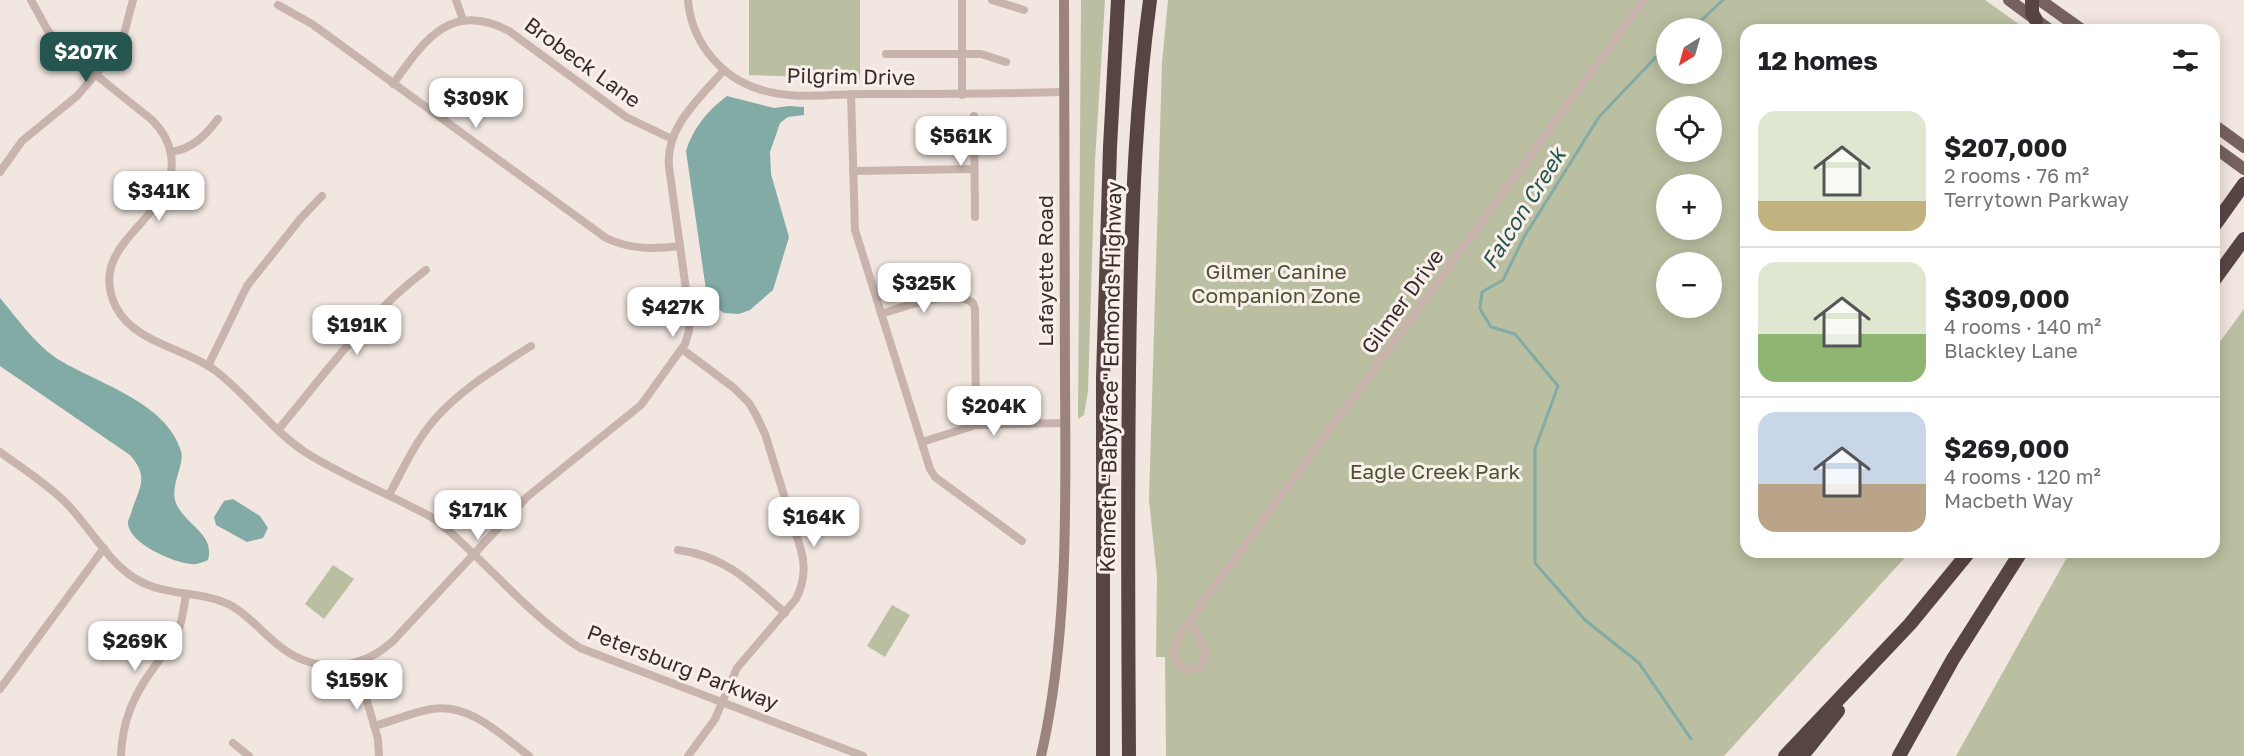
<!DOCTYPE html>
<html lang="en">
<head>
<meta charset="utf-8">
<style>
	:root { --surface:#fff; --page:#f6f6f6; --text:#202124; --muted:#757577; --line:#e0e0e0; --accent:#24554e }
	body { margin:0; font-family:"Golos Text",sans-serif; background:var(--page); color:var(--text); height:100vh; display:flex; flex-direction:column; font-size:22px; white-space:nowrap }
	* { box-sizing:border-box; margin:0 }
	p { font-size:20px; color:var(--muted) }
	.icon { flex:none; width:33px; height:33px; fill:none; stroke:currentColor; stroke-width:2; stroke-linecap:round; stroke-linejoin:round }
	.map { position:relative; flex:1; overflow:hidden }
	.details { position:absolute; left:1740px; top:24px; width:480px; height:534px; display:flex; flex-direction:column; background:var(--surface); border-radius:18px; box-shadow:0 3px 15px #0003 }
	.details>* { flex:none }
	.needle { width:39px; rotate:217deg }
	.controls { position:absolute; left:1656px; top:18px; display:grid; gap:12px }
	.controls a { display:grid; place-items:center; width:66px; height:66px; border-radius:50%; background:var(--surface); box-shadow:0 3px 15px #0003; font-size:30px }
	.price { position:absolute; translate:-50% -51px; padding:0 14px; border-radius:12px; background:#fff; color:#222; font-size:20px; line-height:39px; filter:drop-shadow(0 2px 3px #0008) }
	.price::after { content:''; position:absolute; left:50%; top:36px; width:18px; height:14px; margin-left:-9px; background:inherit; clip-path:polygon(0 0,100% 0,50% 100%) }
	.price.selected { background:var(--accent); color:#fff }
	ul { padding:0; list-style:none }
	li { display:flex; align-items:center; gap:18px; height:150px; padding:0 18px }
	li+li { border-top:2px solid var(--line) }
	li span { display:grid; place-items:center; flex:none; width:168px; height:120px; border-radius:18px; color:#555 }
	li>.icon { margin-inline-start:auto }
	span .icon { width:72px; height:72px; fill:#fffc; stroke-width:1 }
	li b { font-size:26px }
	h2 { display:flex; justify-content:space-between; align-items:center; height:72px; padding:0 18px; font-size:26px }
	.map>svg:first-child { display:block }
	.green { fill:#bbbfa1; fill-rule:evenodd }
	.water { fill:#82aba5 }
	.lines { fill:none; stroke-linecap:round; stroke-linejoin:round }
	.stream { stroke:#82aba5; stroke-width:3 }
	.minor { stroke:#c8b4ad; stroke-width:8 }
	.secondary { stroke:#9b837e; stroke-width:10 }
	.primary { stroke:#77615e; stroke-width:12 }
	.motorway { stroke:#574543; stroke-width:14 }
	.labels { text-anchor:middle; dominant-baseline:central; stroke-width:6; stroke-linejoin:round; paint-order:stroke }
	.street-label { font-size:21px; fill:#372c2b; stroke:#f9f0ec }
	.park-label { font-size:21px; fill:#4d5331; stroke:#f9f0ec }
	.water-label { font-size:22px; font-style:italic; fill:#24554e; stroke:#f9f0ec }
</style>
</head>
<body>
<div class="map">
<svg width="2244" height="756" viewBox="0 0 2244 756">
	<rect width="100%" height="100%" fill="#f1e6e0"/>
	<g class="green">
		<path d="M749 0H860V79L749 75Z"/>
		<path d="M1081 0H1105L1095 161 1088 391 1084 415 1078 419Z"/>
		<path d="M1168 0H1985L2027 30H1746V552H1910L1724 756H1166L1165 657H1156L1157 577 1149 500 1162 62ZM1666 28H1712V74H1666ZM1666 106H1712V152H1666ZM1666 184H1712V230H1666ZM1666 262H1712V308H1666Z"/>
		<path d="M2244 309V756H1956L2070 552H2214V350Z"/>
		<path d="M333 565 354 579 324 619 305 604Z"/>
		<path d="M892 605 910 615 885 657 867 646Z"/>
	</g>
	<g class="water">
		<path d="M727 96 774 108 789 106 804 107V115L788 117 780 123 770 152 771 174 789 237 773 290 750 310 739 314 724 313 712 305 707 297 686 151C693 128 708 110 727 96Z"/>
		<path d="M0 298C17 318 34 343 56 358 95 383 166 401 181 451 185 463 171 484 175 500 182 524 216 533 208 560 203 562 197 565 191 564 174 563 128 543 128 523 128 519 131 515 132 510 140 486 149 477 130 455L0 366Z"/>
		<path d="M233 499 260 516 268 528 263 538 247 542 216 525 214 517 224 501Z"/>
	</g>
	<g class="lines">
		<g class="stream">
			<path d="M1693 28 1723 0"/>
			<path d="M1666 50 1655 58 1599 117 1524 237 1503 280 1482 292 1480 309 1491 327 1515 334 1558 386 1535 449V563L1585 620 1639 663 1691 739"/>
		</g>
		<g class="minor">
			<path d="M31 0 48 31 65 50 152 120C162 130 169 141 171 155 181 219 83 240 116 307 135 344 187 348 217 372 248 396 272 430 305 452 336 472 372 487 406 504 417 510 431 515 441 524 488 564 528 614 580 648L863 756"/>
			<path d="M456 0 463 20"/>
			<path d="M688 0C691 39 717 73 753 87 787 101 831 94 867 94 933 94 998 94 1064 92"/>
			<path d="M992 0 1024 10"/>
			<path d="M278 5 312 24 606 238C631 250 654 249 680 246"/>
			<path d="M886 54H981L1006 62"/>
			<path d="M393 84C424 41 450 0 509 31L626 117 672 139"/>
			<path d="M851 94 855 230 930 469 935 477 1022 541"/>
			<path d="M962 95V0"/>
			<path d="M974 116 975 217"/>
			<path d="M171 152C192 149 205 136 218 119"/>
			<path d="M853 171 974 169"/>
			<path d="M0 172 22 141 77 96 113 54 124 34 133 0"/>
			<path d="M881 314C903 307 953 288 973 303L975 309 976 425"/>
			<path d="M682 349 734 388 749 403 756 415 765 434 801 550C806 567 804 583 796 599L737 668 715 719 688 756"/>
			<path d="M208 366 247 286 301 218 322 196"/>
			<path d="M278 430C324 375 368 313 426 270"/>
			<path d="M922 442 976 425 1065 423"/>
			<path d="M0 452C23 469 49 485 68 505 90 528 109 563 136 579 165 597 203 590 232 606 249 616 262 632 277 644 312 674 359 672 393 641L527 497 641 405 685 344 689 331V311L669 167C665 127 700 98 724 70"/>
			<path d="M389 495C403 469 415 442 435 419 461 389 497 368 531 346"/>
			<path d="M678 550C726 556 751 583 785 613"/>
			<path d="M1190 622 1202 642 1206 655 1199 667 1189 670 1177 665C1171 652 1175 644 1181 632L1644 0"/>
			<path d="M356 663 378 739 379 756"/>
			<path d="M0 689 104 548"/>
			<path d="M374 726C393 721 413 712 432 709 470 703 501 735 529 756"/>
			<path d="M233 743 249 756"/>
			<path d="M121 756C122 721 134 694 155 666 163 655 172 644 178 631 183 619 184 606 186 594"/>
		</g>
		<path class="secondary" d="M1041 756C1068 638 1066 507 1065 386 1065 257 1064 129 1064 0"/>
		<g class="primary">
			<path d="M2009 0 2050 30"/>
			<path d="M2040 0 2082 30"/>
			<path d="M2214 125 2244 147"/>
			<path d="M2214 147 2244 169"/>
		</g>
		<g class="motorway">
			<path d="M2032 0V13L2036 20"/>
			<path d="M2214 226 2244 184"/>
			<path d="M2214 280 2244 239"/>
			<path d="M1103 756V378L1110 147 1118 0"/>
			<path d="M1129 756C1128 606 1127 457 1130 307 1132 204 1136 102 1150 0"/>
			<path d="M1785 756 1910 624 1969 552"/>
			<path d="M1802 756 1838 711"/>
			<path d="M1899 756 1953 659 2021 552"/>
		</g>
	</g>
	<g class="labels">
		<g class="street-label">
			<text transform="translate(583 62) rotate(36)">Brobeck Lane</text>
			<text transform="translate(851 76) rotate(1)">Pilgrim Drive</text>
			<text transform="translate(1045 271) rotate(-90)">Lafayette Road</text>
			<text transform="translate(1402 301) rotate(-54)">Gilmer Drive</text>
			<text transform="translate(1110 377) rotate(-89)">Kenneth "Babyface" Edmonds Highway</text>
			<text transform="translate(683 667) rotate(21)">Petersburg Parkway</text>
		</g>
		<g class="park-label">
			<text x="1276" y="271">Gilmer Canine<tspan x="1276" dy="24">Companion Zone</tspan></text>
			<text x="1435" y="471">Eagle Creek Park</text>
		</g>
		<g class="water-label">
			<text transform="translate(1523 208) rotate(-58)">Falcon Creek</text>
		</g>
	</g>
</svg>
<div class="controls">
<a><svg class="needle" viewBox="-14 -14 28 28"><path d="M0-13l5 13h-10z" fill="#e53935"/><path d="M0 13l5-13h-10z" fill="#757577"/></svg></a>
<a><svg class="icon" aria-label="locate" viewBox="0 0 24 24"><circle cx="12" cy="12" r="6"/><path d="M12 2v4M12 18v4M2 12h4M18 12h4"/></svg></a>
<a>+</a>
<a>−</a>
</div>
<b class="price selected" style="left:86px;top:83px">$207K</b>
<b class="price" style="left:476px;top:129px">$309K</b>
<b class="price" style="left:961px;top:167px">$561K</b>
<b class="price" style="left:159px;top:222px">$341K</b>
<b class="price" style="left:924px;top:314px">$325K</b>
<b class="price" style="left:673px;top:338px">$427K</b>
<b class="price" style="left:357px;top:356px">$191K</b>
<b class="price" style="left:994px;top:437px">$204K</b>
<b class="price" style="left:478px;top:541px">$171K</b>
<b class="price" style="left:814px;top:548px">$164K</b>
<b class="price" style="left:135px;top:672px">$269K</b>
<b class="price" style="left:357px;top:711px">$159K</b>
<section class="details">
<h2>12 homes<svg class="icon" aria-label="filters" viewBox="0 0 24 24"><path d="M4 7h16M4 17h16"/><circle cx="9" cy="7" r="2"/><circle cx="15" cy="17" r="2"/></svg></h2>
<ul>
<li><span style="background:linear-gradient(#dfe7d0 75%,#c2b280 0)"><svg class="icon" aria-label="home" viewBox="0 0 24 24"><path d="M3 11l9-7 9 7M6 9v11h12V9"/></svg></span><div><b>$207,000</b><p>2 rooms · 76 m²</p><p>Terrytown Parkway</p></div></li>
<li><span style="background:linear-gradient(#dfe7d0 60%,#8fb573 0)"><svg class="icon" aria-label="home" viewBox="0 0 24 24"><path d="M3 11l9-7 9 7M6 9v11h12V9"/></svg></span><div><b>$309,000</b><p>4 rooms · 140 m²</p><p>Blackley Lane</p></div></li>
<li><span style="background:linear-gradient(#c9d6e8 60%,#b9a48a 0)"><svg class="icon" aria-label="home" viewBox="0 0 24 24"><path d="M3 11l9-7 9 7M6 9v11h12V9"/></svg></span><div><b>$269,000</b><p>4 rooms · 120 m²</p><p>Macbeth Way</p></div></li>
</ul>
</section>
</div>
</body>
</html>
